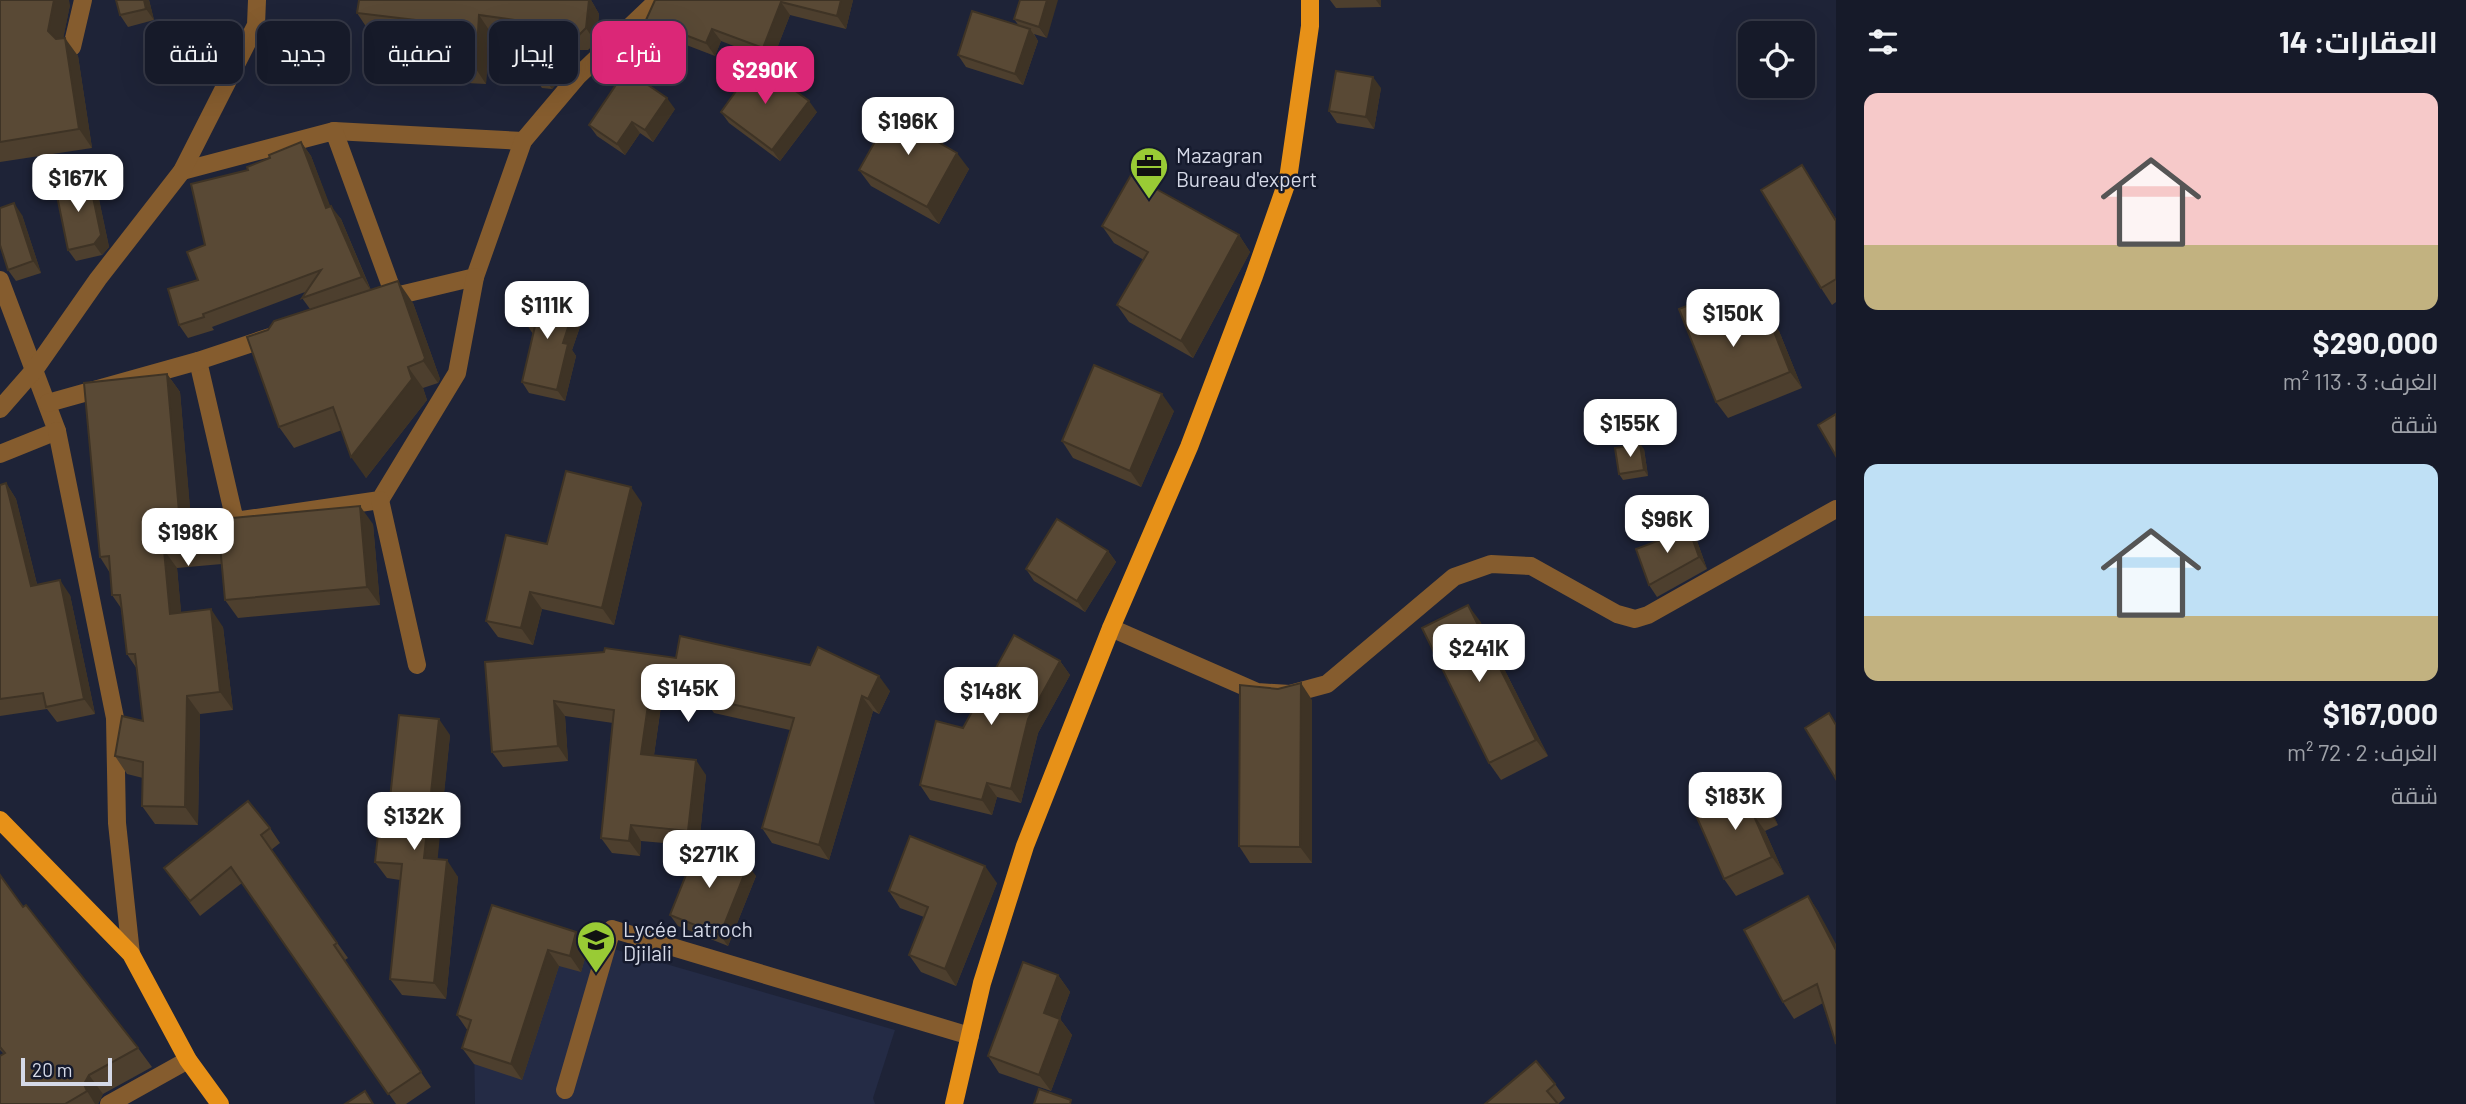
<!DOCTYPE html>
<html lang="ar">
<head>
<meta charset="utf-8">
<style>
	:root { --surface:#161a29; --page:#1f2331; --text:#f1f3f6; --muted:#9ea1a8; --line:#353846; --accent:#db2777 }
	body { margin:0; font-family:Barlow,Cairo,sans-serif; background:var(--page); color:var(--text); direction:rtl; height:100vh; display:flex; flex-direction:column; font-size:26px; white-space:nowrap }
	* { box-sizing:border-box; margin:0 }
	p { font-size:23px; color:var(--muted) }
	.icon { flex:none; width:38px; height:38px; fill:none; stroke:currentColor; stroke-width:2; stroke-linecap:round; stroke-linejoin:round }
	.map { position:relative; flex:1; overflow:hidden; direction:ltr }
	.details { display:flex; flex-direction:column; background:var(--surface); width:630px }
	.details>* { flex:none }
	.guide { position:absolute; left:21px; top:21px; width:665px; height:63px; direction:rtl; display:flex; gap:14px }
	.controls { position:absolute; left:1738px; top:21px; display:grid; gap:14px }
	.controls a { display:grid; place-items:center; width:77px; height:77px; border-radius:14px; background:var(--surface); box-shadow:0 7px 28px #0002,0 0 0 2px var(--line); font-size:35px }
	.scale { position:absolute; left:21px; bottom:18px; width:91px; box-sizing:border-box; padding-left:7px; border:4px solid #d5d9e7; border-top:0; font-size:19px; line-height:24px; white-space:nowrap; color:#d5d9e7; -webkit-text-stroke:5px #151a2d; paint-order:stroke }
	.price { position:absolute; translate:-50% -60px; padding:0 16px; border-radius:14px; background:#fff; color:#222; font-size:23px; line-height:46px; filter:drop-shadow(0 2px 4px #0008) }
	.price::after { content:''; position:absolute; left:50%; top:42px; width:21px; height:16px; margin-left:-10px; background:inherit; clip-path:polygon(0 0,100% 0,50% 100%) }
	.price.selected { background:var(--accent); color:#fff }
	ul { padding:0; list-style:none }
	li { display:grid; align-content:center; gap:14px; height:371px; padding:0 28px }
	li span { display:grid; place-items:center; height:217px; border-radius:14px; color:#555 }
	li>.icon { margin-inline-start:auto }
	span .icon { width:126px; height:126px; fill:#fffc; stroke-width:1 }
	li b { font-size:30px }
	h2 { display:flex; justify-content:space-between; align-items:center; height:84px; padding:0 28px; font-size:30px }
	.chip { padding:0 24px; border-radius:14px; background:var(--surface); box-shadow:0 7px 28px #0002,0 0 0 2px var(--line); font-size:24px; line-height:63px }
	.chip.selected { background:var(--accent); color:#fff }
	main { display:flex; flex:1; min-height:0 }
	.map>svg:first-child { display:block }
	.built { fill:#242b45 }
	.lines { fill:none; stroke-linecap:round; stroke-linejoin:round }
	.minor { stroke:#855c2e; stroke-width:18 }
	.major { stroke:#e79118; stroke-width:18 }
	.wall { fill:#4d3f2e }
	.shaded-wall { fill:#3e3325 }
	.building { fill:#594935; stroke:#3e3325; stroke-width:2 }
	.labels { text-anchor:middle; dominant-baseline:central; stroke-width:5; stroke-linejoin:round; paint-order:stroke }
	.poi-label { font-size:21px; fill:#d5d9e7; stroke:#151a2d; text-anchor:start }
</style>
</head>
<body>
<main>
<section class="details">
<h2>العقارات: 14<svg class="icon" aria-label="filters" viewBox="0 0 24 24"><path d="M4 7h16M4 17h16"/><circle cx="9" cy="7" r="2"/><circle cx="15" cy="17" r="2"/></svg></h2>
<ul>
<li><span style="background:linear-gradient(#f6c9c9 70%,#c2b280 0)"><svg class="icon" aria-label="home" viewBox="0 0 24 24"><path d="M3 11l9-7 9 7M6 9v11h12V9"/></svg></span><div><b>$290,000</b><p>الغرف: 3 · 113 m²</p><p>شقة</p></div></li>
<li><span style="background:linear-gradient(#bfe0f5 70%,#c2b280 0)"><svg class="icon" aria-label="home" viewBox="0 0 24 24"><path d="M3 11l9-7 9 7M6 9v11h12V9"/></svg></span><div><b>$167,000</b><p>الغرف: 2 · 72 m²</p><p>شقة</p></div></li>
</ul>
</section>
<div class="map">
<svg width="1836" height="1104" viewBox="0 0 1836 1104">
	<rect width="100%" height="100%" fill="#1e2337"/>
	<path class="built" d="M506 918 895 1030 873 1098 875 1104H475L474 1034Z"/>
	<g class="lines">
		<g class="minor">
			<path d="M72 47 83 0"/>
			<path d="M334 131 523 141"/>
			<path d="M182 171 334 131 394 295"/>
			<path d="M0 280 57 431 0 454"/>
			<path d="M383 299 475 277 523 141 578 76 658 0"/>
			<path d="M198 361 235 521 380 500 457 373 475 277"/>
			<path d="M48 403 198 361 270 337"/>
			<path d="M0 409 35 369 98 279 182 171 256 25 257 0"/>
			<path d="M57 431 115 718 117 823 131 954"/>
			<path d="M380 500 417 665"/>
			<path d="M1111 628 1257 692 1290 694 1327 684 1454 577 1491 564 1531 566 1617 614 1635 619 1648 615 1836 509"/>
			<path d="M565 1090 612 929 970 1036"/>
			<path d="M109 1104 188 1060"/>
		</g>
		<g class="major">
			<path d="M0 820 131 954 188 1060 220 1104"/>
			<path d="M954 1104 982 983 1025 846 1111 628 1189 447 1254 276 1288 179 1310 26V0"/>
		</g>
	</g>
	<g class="wall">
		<path d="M0 0 70 5 63 38 78 56 92 148 0 162Z"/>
		<path d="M149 0 154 20 128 27 120 15Z"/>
		<path d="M359 0H591L599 14 596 43 588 50H580L579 59 552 89 542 88 532 74 535 36 489 30 486 84 447 82 437 67 439 36 367 28 357 13Z"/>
		<path d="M655 0H853L846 29 790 15 772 61 721 41 715 56 655 33 646 20Z"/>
		<path d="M1020 0 1047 38 1034 34 1038 41 1023 85 966 67 958 55 1019 26 1014 19Z"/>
		<path d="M1330 0H1381V7L1336 8Z"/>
		<path d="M1381 88 1374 129 1337 123 1329 111Z"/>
		<path d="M675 109 653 142 640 133 625 155 597 136 589 125Z"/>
		<path d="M721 112H817L780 161 729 123Z"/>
		<path d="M932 124 944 141 942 144 969 169 939 224 871 186 859 170Z"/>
		<path d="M301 142 311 156 330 207 341 219 371 290 413 303 440 379 438 383 423 388 427 400 366 478 342 430 294 448 279 427 268 330 310 309 302 298 305 292 212 327 214 330 188 338 179 325 198 280 205 245 248 170Z"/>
		<path d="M89 178 97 190 109 247 102 255 76 261 68 250Z"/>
		<path d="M1813 182 1836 219V302L1832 305 1821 288Z"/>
		<path d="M22 215 41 273 16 281 8 270Z"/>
		<path d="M1102 226 1239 235 1250 252 1193 358 1129 322 1117 305 1144 260 1114 243Z"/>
		<path d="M1728 311 1734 328 1779 331 1802 388 1728 418 1716 402Z"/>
		<path d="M583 318 572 350 576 356 565 401 529 393 522 382 533 334 525 322Z"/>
		<path d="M167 374 180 392 191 522 373 524 380 605 238 618 225 600 222 564 177 568 181 613 223 627 233 710 200 714 198 825 155 824 142 806 143 778 127 774 115 756 143 721 137 669 127 654 121 608 112 595 110 573 100 557Z"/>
		<path d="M1174 411 1141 487 1073 458 1062 441Z"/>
		<path d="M1644 449 1648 476 1623 480 1619 474Z"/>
		<path d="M6 483 16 499 37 584 70 595 95 714 57 722 47 709 0 716V485Z"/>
		<path d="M642 503 614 625 542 609 533 645 498 637 486 621 547 544Z"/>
		<path d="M1689 529 1697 541 1707 569 1657 597 1649 585Z"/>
		<path d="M1108 551 1116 562 1085 612 1034 581 1026 569Z"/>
		<path d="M1480 621 1548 756 1501 780 1489 763Z"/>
		<path d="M1060 661 1070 675 1038 733 1021 803 997 797 992 815 930 800 920 785 963 728Z"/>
		<path d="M485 662 890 691 879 714 873 711 829 860 772 843 762 828 790 730 714 713 704 699 663 692 654 755 706 775 699 845 756 876 728 946 678 926 670 915 698 846 641 841 640 856 612 853 601 838 613 723 565 716 568 761 503 767 492 752Z"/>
		<path d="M1312 700V863H1250L1239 846Z"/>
		<path d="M450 735 437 859 458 877 446 999 402 995 390 979 400 880 387 878 375 862 387 826Z"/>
		<path d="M1756 785 1767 802 1778 825 1765 831 1784 874 1736 896 1724 879Z"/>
		<path d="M270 828 280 843 271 850 348 958 345 960 431 1087 406 1104H396L242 883 200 916 164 868Z"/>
		<path d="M0 875 23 907 138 1048 152 1067 103 1094 98 1104H0L4 1054 0 1050Z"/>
		<path d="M997 883 956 986 921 972 909 955 924 917 900 908 889 891Z"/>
		<path d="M1808 896 1819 913 1823 1003 1794 1019 1783 1002Z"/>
		<path d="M492 905 576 932 588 948 581 972 559 966 522 1080 474 1064 462 1048 468 1031 457 1015Z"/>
		<path d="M1058 975 1070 992 1060 1019 1072 1035 1051 1091 999 1073 988 1056Z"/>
		<path d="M1555 1084 1565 1098 1558 1104H1485Z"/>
	</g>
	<g class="shaded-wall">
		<path d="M54 0H69L70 5 61 50 48 31Z"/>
		<path d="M144 0H149L154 20 146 9Z"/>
		<path d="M580 0H591L599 14 596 43 586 28Z"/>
		<path d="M841 0H853L846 29 837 16Z"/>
		<path d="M1047 0H1058L1047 38 1039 27Z"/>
		<path d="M1376 0H1381V7Z"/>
		<path d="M781 2 790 15 772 61 763 48Z"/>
		<path d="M479 15 489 30 486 84 476 69Z"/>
		<path d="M712 29 721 41 715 56 706 43Z"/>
		<path d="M1030 29 1038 41 1023 85 1015 74Z"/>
		<path d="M570 35 580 50 579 59 552 89 542 75Z"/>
		<path d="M65 38 78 56 92 148 79 129Z"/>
		<path d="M1373 77 1381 88 1374 129 1366 117Z"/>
		<path d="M667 98 675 109 653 142 645 130Z"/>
		<path d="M809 101 817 112 780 161 772 150Z"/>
		<path d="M632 122 640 133 625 155 617 144Z"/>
		<path d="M932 124 944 141 938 152 926 135Z"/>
		<path d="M301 142 311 156 336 221 326 208Z"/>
		<path d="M957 153 969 169 939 224 927 207Z"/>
		<path d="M1802 165 1836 219V221Z"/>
		<path d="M89 178 97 190 109 247 102 255 94 244Z"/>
		<path d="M14 203 22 215 41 273 33 261Z"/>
		<path d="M331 206 341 219 371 291 362 277Z"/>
		<path d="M1239 235 1250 252 1193 358 1181 341Z"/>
		<path d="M398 281 413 303 440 379 438 383 423 361Z"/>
		<path d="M1716 294 1728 311 1742 346 1730 330Z"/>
		<path d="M575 306 583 318 572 350 576 356 565 401 557 390 563 343Z"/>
		<path d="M1767 314 1779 331 1802 388 1790 372Z"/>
		<path d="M408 367 423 388 427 400 366 478 351 457Z"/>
		<path d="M167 374 180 392 193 541 180 523Z"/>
		<path d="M1162 394 1174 411 1141 487 1130 471Z"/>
		<path d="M1640 444 1644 449 1648 476 1644 470Z"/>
		<path d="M6 483 16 499 41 601 31 586Z"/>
		<path d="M631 487 642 503 614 625 602 608Z"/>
		<path d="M360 506 373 524 380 605 367 587Z"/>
		<path d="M1689 529 1697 541 1707 569 1699 557Z"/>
		<path d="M164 550 177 568 183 632 170 614Z"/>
		<path d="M1108 551 1116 562 1085 612 1077 601Z"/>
		<path d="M60 580 70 595 95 714 84 699Z"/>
		<path d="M530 592 542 609 533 645 521 628Z"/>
		<path d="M1468 605 1480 621 1548 756 1536 740Z"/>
		<path d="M211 609 223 627 233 710 220 692Z"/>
		<path d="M1060 661 1070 675 1038 733 1021 803 1011 789 1028 719Z"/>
		<path d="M879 676 890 691 879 714 868 699Z"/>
		<path d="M652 677 663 692 652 769 641 754Z"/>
		<path d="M1301 683 1312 700V863L1300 847Z"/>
		<path d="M187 696 200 714 198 825 185 807Z"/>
		<path d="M862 696 873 711 829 860 819 845Z"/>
		<path d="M554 701 565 716 568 761 558 746Z"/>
		<path d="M439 719 450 735 436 875 424 858Z"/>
		<path d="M696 760 706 775 699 846 688 831Z"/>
		<path d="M987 783 997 797 992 815 982 800Z"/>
		<path d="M1756 785 1767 802 1778 825 1766 808Z"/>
		<path d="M1753 814 1765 831 1784 874 1772 857Z"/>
		<path d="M631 825 641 841 640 856 629 841Z"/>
		<path d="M447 860 458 877 446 999 434 983Z"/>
		<path d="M748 865 756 876 728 946 720 935Z"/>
		<path d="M985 866 997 883 956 986 945 969Z"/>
		<path d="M1808 896 1819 913 1836 944V950Z"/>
		<path d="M576 932 588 948 581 972 570 956Z"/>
		<path d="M548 950 559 966 522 1080 511 1064Z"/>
		<path d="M1058 975 1070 992 1056 1029 1044 1013Z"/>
		<path d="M1060 1019 1072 1035 1051 1091 1039 1075Z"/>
		<path d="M89 1075 103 1094 98 1104H95L87 1091 84 1084Z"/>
	</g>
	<g class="building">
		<path d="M0 0H54L48 31 56 39 65 38 79 129 0 142Z"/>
		<path d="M116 0H144L146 9 120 15Z"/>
		<path d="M359 0H589L586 28 578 36 570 35 569 45 542 75 532 74 536 23 479 15 476 69 437 67 440 23 357 13Z"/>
		<path d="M655 0H841L837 16 781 2 763 48 712 29 706 43 646 20Z"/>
		<path d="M1020 0H1047L1039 27 1014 19Z"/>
		<path d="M972 11 1030 29 1015 74 958 55Z"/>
		<path d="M757 62 809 101 772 150 721 112Z"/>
		<path d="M626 70 667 98 645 130 632 122 617 144 589 125Z"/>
		<path d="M1336 71 1373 77 1366 117 1329 111Z"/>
		<path d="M896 104 932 124 926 135 957 153 927 207 859 170Z"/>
		<path d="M301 142 326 208 331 206 362 277 302 298 321 270 203 314 204 317 179 325 168 289 198 280 187 252 205 245 191 184 248 170 247 167 270 158 269 155Z"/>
		<path d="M1802 165 1836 221V279L1821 288 1761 190Z"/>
		<path d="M1131 175 1239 235 1181 341 1117 305 1148 252 1102 226Z"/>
		<path d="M89 178 101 235 94 244 68 250 55 186Z"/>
		<path d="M14 203 33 261 8 270 0 245V208Z"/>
		<path d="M398 281 425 358 423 361 408 367 412 379 351 457 333 407 279 427 247 337 268 330 274 321Z"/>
		<path d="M534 293 575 306 563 343 568 344 557 390 522 382 535 326 525 322Z"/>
		<path d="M1716 294 1730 330 1767 314 1790 372 1716 402 1679 309Z"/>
		<path d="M1094 365 1162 394 1130 471 1062 441Z"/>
		<path d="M167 374 180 523 360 506 367 587 225 600 220 545 164 550 170 614 211 609 220 692 187 696 185 807 142 806 143 762 115 756 122 716 143 721 135 654H127L120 595H112L109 556 100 557 84 383Z"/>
		<path d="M1836 414V456L1818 425Z"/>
		<path d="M1640 444 1644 470 1619 474 1615 448Z"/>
		<path d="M566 471 631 487 602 608 530 592 521 628 486 621 506 535 547 544Z"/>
		<path d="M6 483 31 586 60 580 84 699 46 707 43 693 0 699V485Z"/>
		<path d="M1057 519 1108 551 1077 601 1026 569Z"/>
		<path d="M1689 529 1699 557 1649 585 1636 549Z"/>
		<path d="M1468 605 1536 740 1489 763 1422 628Z"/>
		<path d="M1014 635 1060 661 1028 719 1011 789 987 783 982 800 920 785 936 721 963 728Z"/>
		<path d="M680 636 810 665 818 647 879 676 868 699 862 696 819 845 762 828 794 718 704 698 707 686 652 677 641 754 696 760 688 831 631 825 629 841 601 838 614 710 554 701 558 746 492 752 485 662 604 652 605 648 676 658Z"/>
		<path d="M1301 683 1300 847 1239 846 1240 685 1278 689Z"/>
		<path d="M1829 713 1836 725V779L1805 728Z"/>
		<path d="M399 715 439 719 424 858 447 860 434 983 390 979 402 864 375 862 379 826H387Z"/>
		<path d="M1756 785 1766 808 1753 814 1772 857 1724 879 1695 813Z"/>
		<path d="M248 801 270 828 261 835 337 943 334 945 421 1072 388 1094 231 867 190 901 164 868Z"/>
		<path d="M910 836 985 866 945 969 909 955 928 907 889 891Z"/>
		<path d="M698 845 748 865 720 935 670 915Z"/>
		<path d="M0 875 23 907 26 905 138 1048 89 1075 84 1084 87 1091 65 1104H0V1056L5 1053 0 1047Z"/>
		<path d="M1808 896 1836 950V1044L1817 984 1783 1002 1744 930Z"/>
		<path d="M492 905 576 932 570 956 548 950 511 1064 462 1048 471 1020 457 1015Z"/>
		<path d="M1023 962 1058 975 1044 1013 1060 1019 1039 1075 988 1056Z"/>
		<path d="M1536 1061 1555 1084 1547 1091 1558 1104H1485Z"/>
		<path d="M1039 1089 1071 1100 1070 1104H1034Z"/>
		<path d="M365 1091 373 1104H345Z"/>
	</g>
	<defs>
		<g id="office-pin" transform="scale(2.0125)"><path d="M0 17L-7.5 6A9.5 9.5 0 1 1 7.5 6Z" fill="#99cb35" stroke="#151a2d"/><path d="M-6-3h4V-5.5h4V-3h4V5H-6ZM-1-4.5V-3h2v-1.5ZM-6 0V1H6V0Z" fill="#111"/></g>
		<g id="school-pin" transform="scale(2.0125)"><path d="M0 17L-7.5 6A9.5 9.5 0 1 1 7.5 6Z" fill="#99cb35" stroke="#151a2d"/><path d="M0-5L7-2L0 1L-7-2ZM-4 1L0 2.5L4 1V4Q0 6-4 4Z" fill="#111"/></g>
	</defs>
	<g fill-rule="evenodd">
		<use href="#office-pin" x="1149" y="166"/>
		<use href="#school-pin" x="596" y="940"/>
	</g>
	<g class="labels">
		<g class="poi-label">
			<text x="1176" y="154">Mazagran<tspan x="1176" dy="24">Bureau d'expert</tspan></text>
			<text x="623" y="928">Lycée Latroch<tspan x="623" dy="24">Djilali</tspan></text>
		</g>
	</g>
</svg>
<div class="controls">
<a><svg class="icon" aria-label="locate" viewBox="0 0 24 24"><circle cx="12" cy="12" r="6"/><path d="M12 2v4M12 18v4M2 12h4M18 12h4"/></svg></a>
</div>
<div class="scale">20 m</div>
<b class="price selected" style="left:765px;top:106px">$290K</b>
<b class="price" style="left:908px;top:157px">$196K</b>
<b class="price" style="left:78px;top:214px">$167K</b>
<b class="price" style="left:547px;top:341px">$111K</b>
<b class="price" style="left:1733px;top:349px">$150K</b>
<b class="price" style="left:1630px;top:459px">$155K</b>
<b class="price" style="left:1667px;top:555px">$96K</b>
<b class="price" style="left:188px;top:568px">$198K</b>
<b class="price" style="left:1479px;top:684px">$241K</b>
<b class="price" style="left:688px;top:724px">$145K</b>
<b class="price" style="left:991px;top:727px">$148K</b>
<b class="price" style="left:1735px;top:832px">$183K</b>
<b class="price" style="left:414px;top:852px">$132K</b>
<b class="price" style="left:709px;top:890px">$271K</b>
<div class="guide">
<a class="chip selected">شراء</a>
<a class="chip">إيجار</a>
<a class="chip">تصفية</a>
<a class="chip">جديد</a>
<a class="chip">شقة</a>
</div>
</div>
</main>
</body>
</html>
